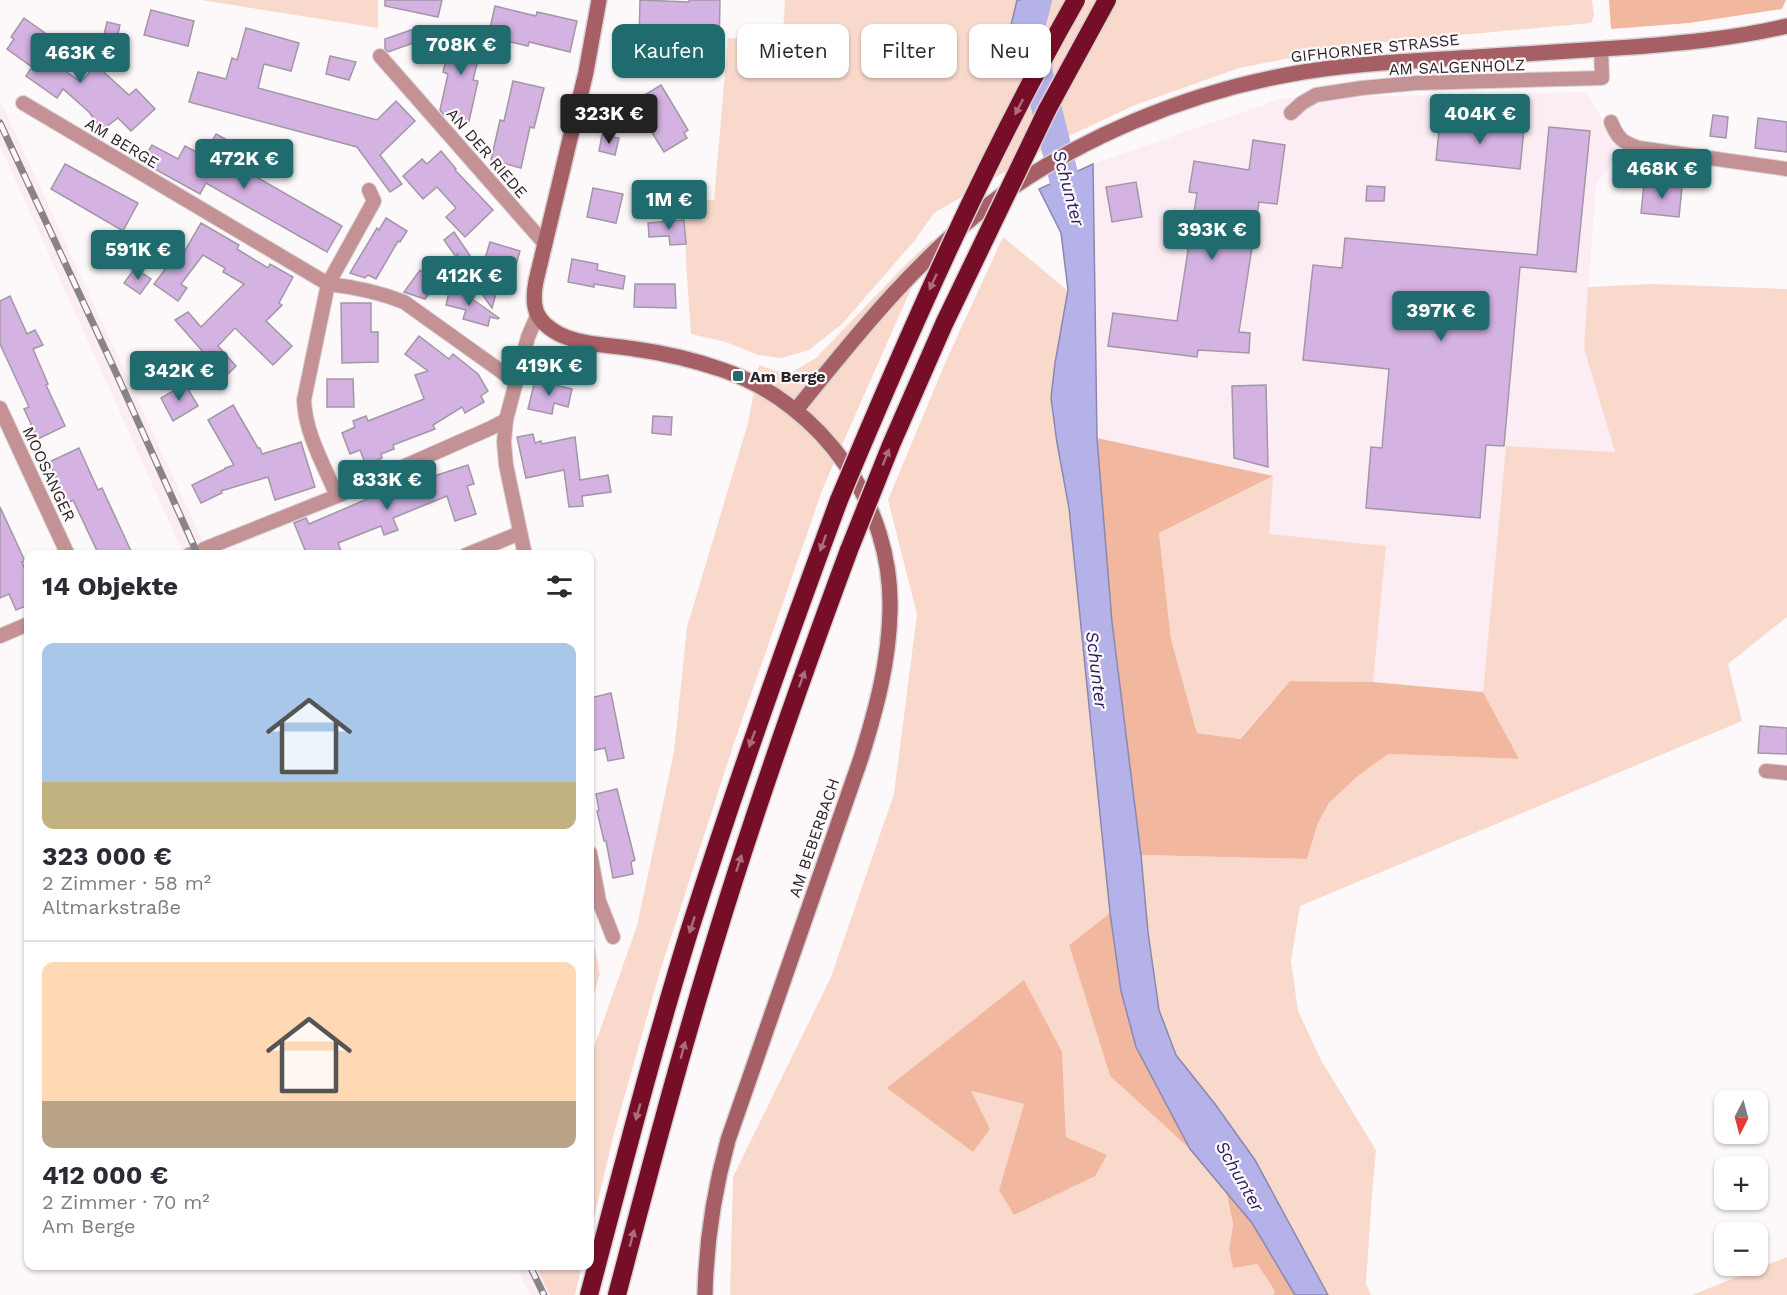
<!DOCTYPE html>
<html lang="de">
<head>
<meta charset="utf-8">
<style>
	:root { --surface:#fff; --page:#f7f7f7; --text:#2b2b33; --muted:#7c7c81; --line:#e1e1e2; --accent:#1f6b6d }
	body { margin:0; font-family:"Work Sans",sans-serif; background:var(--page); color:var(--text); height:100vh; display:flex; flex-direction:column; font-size:22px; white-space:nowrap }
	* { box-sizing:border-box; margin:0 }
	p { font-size:20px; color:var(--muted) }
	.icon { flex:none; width:33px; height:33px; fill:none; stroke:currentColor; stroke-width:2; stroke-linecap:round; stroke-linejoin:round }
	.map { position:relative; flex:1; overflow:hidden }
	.panel { position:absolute; left:24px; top:550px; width:570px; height:720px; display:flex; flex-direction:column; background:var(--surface); border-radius:12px; box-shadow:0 2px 4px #0004 }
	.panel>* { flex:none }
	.hud { position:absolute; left:612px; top:24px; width:570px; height:54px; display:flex; gap:12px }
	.needle { width:39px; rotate:186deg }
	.buttons { position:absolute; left:1714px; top:1090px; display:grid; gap:12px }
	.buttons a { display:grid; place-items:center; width:54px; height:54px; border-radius:12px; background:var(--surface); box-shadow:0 2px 4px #0004; font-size:30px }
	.price { position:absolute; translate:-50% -51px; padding:0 14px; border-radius:6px; background:var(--accent); color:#fff; font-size:20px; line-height:39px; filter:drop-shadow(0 2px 3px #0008) }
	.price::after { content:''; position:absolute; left:50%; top:36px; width:18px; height:14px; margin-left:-9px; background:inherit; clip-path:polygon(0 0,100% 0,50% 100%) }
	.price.selected { background:#222; color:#fff }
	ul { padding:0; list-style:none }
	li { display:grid; align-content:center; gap:12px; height:318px; padding:0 18px }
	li+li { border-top:2px solid var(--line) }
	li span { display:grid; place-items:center; height:186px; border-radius:12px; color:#555 }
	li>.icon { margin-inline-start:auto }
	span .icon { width:108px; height:108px; fill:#fffc; stroke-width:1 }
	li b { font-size:26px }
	h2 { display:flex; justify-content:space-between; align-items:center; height:72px; padding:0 18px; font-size:26px }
	.pill { padding:0 21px; border-radius:12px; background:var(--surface); box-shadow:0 2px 4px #0004; font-size:21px; line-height:54px }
	.pill.selected { background:var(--accent); color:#fff }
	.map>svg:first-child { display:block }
	.built { fill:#fcedf5 }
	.green { fill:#f9d9cb; fill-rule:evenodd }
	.forest { fill:#f2b89f }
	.water { fill:#b4b2e8; stroke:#8b88ae; stroke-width:1.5 }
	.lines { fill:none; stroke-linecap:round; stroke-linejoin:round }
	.river { stroke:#b4b2e8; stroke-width:30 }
	.building { fill:#d4b2e2; stroke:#a197a5; stroke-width:1.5 }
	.minor-casing { stroke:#d7d3d5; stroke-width:16 }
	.secondary-casing { stroke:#d7d3d5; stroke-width:18 }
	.motorway-casing { stroke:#d7d3d5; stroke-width:21 }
	.minor { stroke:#c49295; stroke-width:14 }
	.secondary { stroke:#a65f65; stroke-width:15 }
	.motorway { stroke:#770e27; stroke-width:18 }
	.rail-casing { stroke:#898487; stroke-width:7 }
	.rail { stroke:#fdf9fb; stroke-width:4.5; stroke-dasharray:14; stroke-linecap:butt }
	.motorway-bridge-casing { stroke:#d7d3d5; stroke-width:21; stroke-linecap:butt }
	.motorway-bridge { stroke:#770e27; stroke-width:18 }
	.oneway { fill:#ad6c7c }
	.poi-dot { fill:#1f6b6d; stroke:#fdf9fb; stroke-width:2 }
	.labels { text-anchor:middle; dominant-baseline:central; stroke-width:4.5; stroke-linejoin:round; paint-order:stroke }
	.street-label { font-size:16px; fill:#2b2528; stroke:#fdf9fb }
	.poi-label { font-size:16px; font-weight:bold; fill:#2b2528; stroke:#fdf9fb; text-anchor:start }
	.water-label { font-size:18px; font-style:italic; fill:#2a1e5d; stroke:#fdf9fb }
</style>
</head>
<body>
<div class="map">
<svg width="1787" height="1295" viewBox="0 0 1787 1295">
	<rect width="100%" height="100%" fill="#fdf9fb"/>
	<g class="built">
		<path d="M1586 92 1621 151 1596 185 1584 348 1616 452 1506 446 1483 692 1373 682 1386 546 1268 534 1272 476 1097 438 1093 164 1283 98Z"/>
		<path d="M0 100 209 555H184L0 146Z"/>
		<path d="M516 1266H536L550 1295H530Z"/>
	</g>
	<g class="green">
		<path d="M201 0H378V28Z"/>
		<path d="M785 0H1017L1008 38 1011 72 1036 26 1046 0H1592L1594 16 1591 23 1362 44 1239 68 1135 105 1060 140 934 213 915 240 842 324 809 350 782 358 758 355 726 342 691 334 686 262 685 201 714 200 728 38 760 41 783 33Z"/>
		<path d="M1003 237 1068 291 1055 363 1051 398 1057 443 1069 508 1110 913 1069 945 1110 1076 1190 1149 1226 1191 1233 1224 1229 1250 1233 1267 1257 1264 1275 1291 1273 1295H730L733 1177 831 977 894 794 917 614 888 500 946 361ZM1062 1052 1066 1137 1106 1155 999 1190 1024 1104 970 1091 888 1088Z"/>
		<path d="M933 239 823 488 734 743 660 971 614 1133 590 1235V1051L593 1050 637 926 674 752 687 627 748 423 759 365 787 375 816 358 907 263Z"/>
		<path d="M1653 284 1787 289V617L1728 664 1742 721 1300 906 1291 961 1298 1011 1321 1060 1376 1150 1372 1194 1366 1283 1371 1295H1328L1255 1160 1215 1104 1176 1055 1159 1010 1148 932 1141 855 1307 859 1318 823 1329 803 1358 776 1388 754 1518 759 1483 692 1506 446 1615 452 1584 348 1588 287Z"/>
		<path d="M1273 476 1269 534 1386 546 1373 682 1290 681 1239 739 1197 733 1171 639 1159 533Z"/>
		<path d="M590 935 595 949 600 974 590 1007Z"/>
		<path d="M1787 1257V1295H1692Z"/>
		<path d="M536 1266H582L575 1295H550Z"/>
	</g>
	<g class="forest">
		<path d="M1609 0H1786L1782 9 1689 23 1611 29Z"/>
		<path d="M1097 438 1273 476 1159 533 1171 639 1197 733 1240 739 1290 681 1373 682 1483 692 1519 759 1388 754 1358 776 1329 803 1318 823 1307 859 1141 855 1112 622Z"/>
		<path d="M1110 913 1121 991 1136 1047 1190 1149 1110 1076 1069 945Z"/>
		<path d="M1024 980 1062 1052 1066 1137 1107 1155 1095 1176 1014 1215 999 1190 1024 1104 971 1091 990 1129 973 1152 887 1088Z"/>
		<path d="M1226 1191 1252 1223 1295 1295H1273L1275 1291 1257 1264 1233 1268 1229 1250 1233 1224Z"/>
	</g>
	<g class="water">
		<path d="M1017 0H1046L1036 26 1011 73 1008 38Z"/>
		<path d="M1093 164 1097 438 1112 622 1141 855 1148 932 1159 1010 1176 1055 1215 1104 1255 1160 1328 1295H1295L1252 1223 1190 1149 1136 1047 1121 991 1110 913 1069 508 1057 443 1051 398 1055 363 1068 290 1061 233 1039 189Z"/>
	</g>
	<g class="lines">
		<path class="river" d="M1037 0 1028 34 1068 194 1075 218"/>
	</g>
	<g class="building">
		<path d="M385 0H442L438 17 385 6Z"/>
		<path d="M640 0 689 2V0H720L719 50 647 48 639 43Z"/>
		<path d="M495 6 536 16 537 12 577 21 570 52 529 42 528 46 488 37Z"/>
		<path d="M151 10 194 21 188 46 144 35Z"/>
		<path d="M24 18 45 33 34 49 81 82 96 65 129 95 136 89 155 109 131 131 118 118 102 130 89 112 63 89 57 98 26 76 32 67 7 49 14 39 11 37Z"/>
		<path d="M107 22 120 25 117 38 104 35Z"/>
		<path d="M246 28 299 43 291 71 264 64 258 88 377 120 396 101 415 121 380 155 402 184 390 192 357 147 189 102 198 72 226 79 232 58 237 60Z"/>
		<path d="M414 29 419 41 388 52 385 49V39Z"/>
		<path d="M453 32 483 39 473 80 478 81 469 121 444 115 440 110 448 74 443 72Z"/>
		<path d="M330 56 356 62 349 80 326 74Z"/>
		<path d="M513 81 544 88 534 128 530 127 521 168 491 160 500 120 504 121Z"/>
		<path d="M661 85 688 130 684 133 687 138 664 152 633 102Z"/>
		<path d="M1713 115 1728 117 1726 138 1710 136Z"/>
		<path d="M1758 118 1787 122V152L1755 148Z"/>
		<path d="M1440 121 1524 129 1520 169 1436 160Z"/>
		<path d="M1549 127 1590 131 1576 272 1520 267 1504 446 1486 445 1480 518 1366 508 1371 447 1382 448 1389 369 1303 360 1313 265 1342 268 1345 238 1537 255Z"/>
		<path d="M216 134 231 142 223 158 342 226 327 252 206 183 200 194 142 162 152 145 178 159 185 146 204 156Z"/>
		<path d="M602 135 619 138 615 155 599 151Z"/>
		<path d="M1253 140 1285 145 1277 204 1259 202 1239 332 1250 333 1249 353 1198 350 1197 357 1108 346 1113 313 1177 321 1197 193 1189 192 1194 161 1249 170Z"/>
		<path d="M441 151 456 169 455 170 493 210 465 237 446 217 456 208 437 187 423 199 403 176 422 159 427 164Z"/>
		<path d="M65 164 138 203 123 231 51 189Z"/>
		<path d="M1136 182 1142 217 1112 222 1106 187Z"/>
		<path d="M1644 184 1682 187 1679 217 1641 213Z"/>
		<path d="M1367 186 1385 187 1384 201H1366Z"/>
		<path d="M593 188 623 194 616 223 587 217Z"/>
		<path d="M386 218 407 231 400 242 398 241 376 279 368 275 365 278 350 273 377 228 379 230Z"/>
		<path d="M684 220 686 244 670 245 669 236 649 237 648 223Z"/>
		<path d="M201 223 239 245 237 249 268 268 270 264 293 277 279 303 282 305 266 321 292 346 273 365 235 328 218 346 236 366 225 377 175 320 188 312 201 327 244 284 223 272 225 268 203 255 181 284 187 288 178 301 154 284 179 251 183 254Z"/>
		<path d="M454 232 481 272 490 242 520 251 510 286 499 283 492 308 457 259 458 253 456 257 444 240Z"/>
		<path d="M572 259 598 264 597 270 625 276 623 289 594 284V287L568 282Z"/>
		<path d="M135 268 151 279 140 294 124 283Z"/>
		<path d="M420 270 437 283 425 299 404 292Z"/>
		<path d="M451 284 499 318 498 319 490 317 488 326 463 319 466 310 446 305Z"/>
		<path d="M635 284H675L676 308 634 307Z"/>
		<path d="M10 296 27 334 35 330 43 345 33 349 48 384 46 385 65 426 38 439 24 409 29 407 0 344V301Z"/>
		<path d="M341 303H371V332H378V362L342 363Z"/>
		<path d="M419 336 449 359 453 354 478 374 488 391 481 396 484 402 465 413 462 407 433 425 435 429 393 445 394 449 381 454 382 458 366 465 360 450 350 454 342 433 355 427 353 421 366 416 368 421 424 399 415 375 428 371 405 354Z"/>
		<path d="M327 379H353L354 407H327Z"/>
		<path d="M535 380 572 389 568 407 554 403 552 414 528 409Z"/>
		<path d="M185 384 198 406 173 421 161 398Z"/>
		<path d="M1266 385 1268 467 1234 458 1232 386Z"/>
		<path d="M233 405 258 448H260L262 454 301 442 315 487 275 500 268 477 221 491 222 493 201 503 192 485 225 469V468L234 465 208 420Z"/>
		<path d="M653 416 672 417 671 435 652 433Z"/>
		<path d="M533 434 535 443 541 441 542 444 575 437 580 480 608 475 611 492 582 496 583 506 569 507 564 470 526 478 517 437Z"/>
		<path d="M79 448 98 490 102 488 131 551 122 555H99L73 500 68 503 49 462Z"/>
		<path d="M468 465 474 484 467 486 476 514 455 521 447 496 393 518 398 530 384 535 381 526 338 543 341 551 332 555H307L294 523 306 518 309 524 423 475 425 479Z"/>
		<path d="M0 507 25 561 22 562 28 577V605L16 610 9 594 0 598Z"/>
		<path d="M611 693 624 758 608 761 605 748 590 751V698Z"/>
		<path d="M1760 726 1787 728V754L1758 753Z"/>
		<path d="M617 789 635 860 631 862 633 874 613 878 606 841H604L597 811 599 810 596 794Z"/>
	</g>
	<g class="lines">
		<g class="minor-casing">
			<g id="minor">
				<path d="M380 56 545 244"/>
				<path d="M23 103 328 284C354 287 379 292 404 302L516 382"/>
				<path d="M1291 113 1302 103 1316 95 1362 88 1416 83 1602 78 1601 49"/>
				<path d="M1611 122C1618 139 1622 142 1639 148L1787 169"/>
				<path d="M0 408 68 555"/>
				<path d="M337 496C324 465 305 433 304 400L328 284 374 201 369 190"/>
				<path d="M204 549 337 496 491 428 506 420"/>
				<path d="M189 555 191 554"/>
				<path d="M466 555 520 533"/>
				<path d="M525 555 506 465 504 442 506 420 516 382 528 337 537 316"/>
				<path d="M0 636 28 624"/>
				<path d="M1766 771 1787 773"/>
				<path d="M590 853 599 901 613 937"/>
			</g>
		</g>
		<g class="secondary-casing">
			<g id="secondary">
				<path d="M599 0 586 72 536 281C531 307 535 321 559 334 581 345 610 345 635 349 664 353 694 360 723 370 823 405 893 505 890 611 889 662 876 710 861 758L728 1140C714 1191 706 1242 705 1295"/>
				<path d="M796 410C855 337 915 261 991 203 1077 138 1186 93 1292 74 1352 63 1414 61 1476 57 1528 54 1580 50 1632 47 1684 43 1736 38 1787 26"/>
			</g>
		</g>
		<g class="motorway-casing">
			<g id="motorway">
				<path d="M1047 110 1107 0"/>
				<path d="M589 1295C621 1174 652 1052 689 932 735 787 786 643 839 500"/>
				<path d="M617 1295C648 1176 679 1058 715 941 755 809 801 679 849 550"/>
			</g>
		</g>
		<use href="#minor" class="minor"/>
		<use href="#secondary" class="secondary"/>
		<use href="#motorway" class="motorway"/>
		<g class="rail-casing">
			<g id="rail">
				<path d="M0 123 117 375 198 555"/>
				<path d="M530 1266 544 1295"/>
			</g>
		</g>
		<use href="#rail" class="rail"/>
		<g class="motorway-bridge-casing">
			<g id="motorway-bridge">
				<path d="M839 500C910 330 985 160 1076 0"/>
				<path d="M849 550 891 445 944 324 1047 110"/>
			</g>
		</g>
		<use href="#motorway-bridge" class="motorway-bridge"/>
	</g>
	<defs><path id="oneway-solid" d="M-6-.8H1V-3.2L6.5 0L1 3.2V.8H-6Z" transform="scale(1.5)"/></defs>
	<g class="oneway">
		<use href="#oneway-solid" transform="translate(1019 107) rotate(117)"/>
		<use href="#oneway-solid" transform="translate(933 282) rotate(115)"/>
		<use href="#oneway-solid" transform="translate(886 457) rotate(-68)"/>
		<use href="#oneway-solid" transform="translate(823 543) rotate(110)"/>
		<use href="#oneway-solid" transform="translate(802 679) rotate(-70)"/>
		<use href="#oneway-solid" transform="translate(752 739) rotate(110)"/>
		<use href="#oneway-solid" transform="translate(739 863) rotate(-72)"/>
		<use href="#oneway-solid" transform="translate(692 925) rotate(108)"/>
		<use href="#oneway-solid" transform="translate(683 1050) rotate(-75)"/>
		<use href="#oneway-solid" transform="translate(638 1112) rotate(106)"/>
		<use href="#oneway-solid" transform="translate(632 1238) rotate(-75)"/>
	</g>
	<rect class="poi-dot" x="732" y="370" width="12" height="12" rx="3"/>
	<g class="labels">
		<g class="street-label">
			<text transform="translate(1375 48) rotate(-6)">GIFHORNER STRASSE</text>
			<text transform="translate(1457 67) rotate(-2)">AM SALGENHOLZ</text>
			<text transform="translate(122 143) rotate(31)">AM BERGE</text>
			<text transform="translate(487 153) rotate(49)">AN DER RIEDE</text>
			<text transform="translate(49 474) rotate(65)">MOOSANGER</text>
			<text transform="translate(814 838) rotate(-71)">AM BEBERBACH</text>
		</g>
		<g class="poi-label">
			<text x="750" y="376">Am Berge</text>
		</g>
		<g class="water-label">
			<text transform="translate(1069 188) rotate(75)">Schunter</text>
			<text transform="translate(1097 670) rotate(83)">Schunter</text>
			<text transform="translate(1240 1176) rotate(60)">Schunter</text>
		</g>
	</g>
</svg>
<div class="buttons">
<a><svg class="needle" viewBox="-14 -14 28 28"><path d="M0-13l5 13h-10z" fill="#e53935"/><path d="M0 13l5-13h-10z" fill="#7c7c81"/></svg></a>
<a>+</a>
<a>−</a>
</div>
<b class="price" style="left:461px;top:76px">708K €</b>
<b class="price" style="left:80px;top:84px">463K €</b>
<b class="price selected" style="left:609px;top:145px">323K €</b>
<b class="price" style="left:1480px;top:145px">404K €</b>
<b class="price" style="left:244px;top:190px">472K €</b>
<b class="price" style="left:1662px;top:200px">468K €</b>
<b class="price" style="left:669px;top:231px">1M €</b>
<b class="price" style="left:1212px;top:261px">393K €</b>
<b class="price" style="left:138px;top:281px">591K €</b>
<b class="price" style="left:469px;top:307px">412K €</b>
<b class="price" style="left:1441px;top:342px">397K €</b>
<b class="price" style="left:549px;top:397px">419K €</b>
<b class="price" style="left:179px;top:402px">342K €</b>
<b class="price" style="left:387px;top:511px">833K €</b>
<div class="hud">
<a class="pill selected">Kaufen</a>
<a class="pill">Mieten</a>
<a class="pill">Filter</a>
<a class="pill">Neu</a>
</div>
<section class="panel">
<h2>14 Objekte<svg class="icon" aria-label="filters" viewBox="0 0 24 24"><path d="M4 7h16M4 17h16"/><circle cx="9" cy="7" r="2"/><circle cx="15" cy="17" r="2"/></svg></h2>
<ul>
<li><span style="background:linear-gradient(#a9c7e8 75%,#c2b280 0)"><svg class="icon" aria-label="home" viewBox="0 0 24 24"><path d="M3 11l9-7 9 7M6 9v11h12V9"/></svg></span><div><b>323 000 €</b><p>2 Zimmer · 58 m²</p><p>Altmarkstraße</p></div></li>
<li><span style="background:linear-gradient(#ffd9b3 75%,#b9a48a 0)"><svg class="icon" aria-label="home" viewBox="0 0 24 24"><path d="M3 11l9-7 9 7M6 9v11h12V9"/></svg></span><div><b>412 000 €</b><p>2 Zimmer · 70 m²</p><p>Am Berge</p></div></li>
</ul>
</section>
</div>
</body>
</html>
